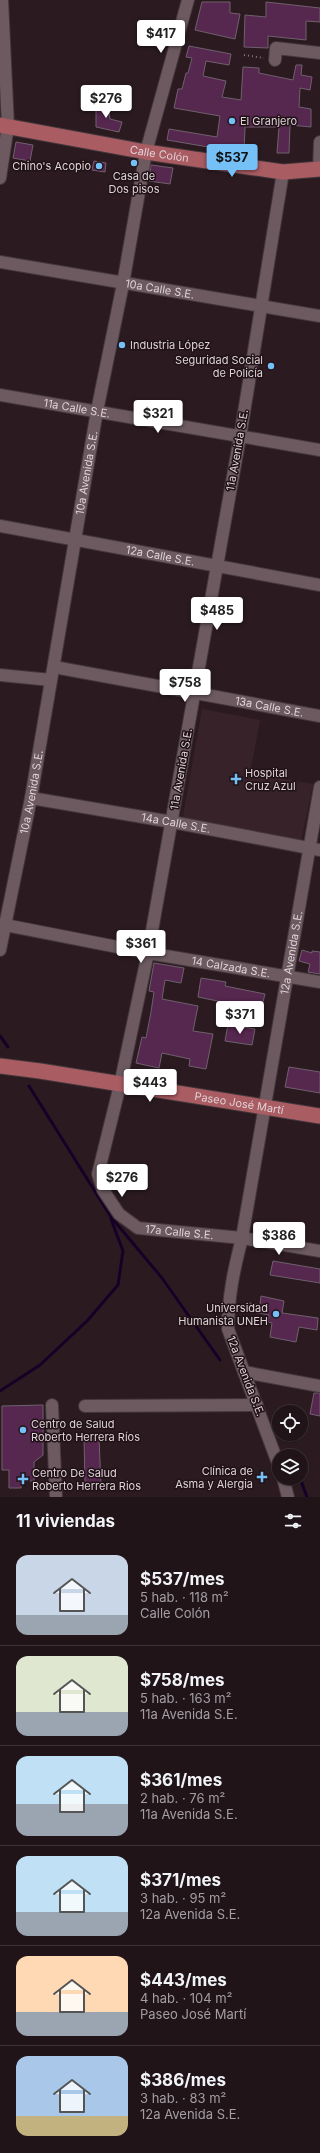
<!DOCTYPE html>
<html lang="es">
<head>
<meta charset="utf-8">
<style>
	:root { --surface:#201419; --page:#281d22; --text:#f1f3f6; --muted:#a29ea2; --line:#3d3338; --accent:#75c0f6 }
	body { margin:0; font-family:Inter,sans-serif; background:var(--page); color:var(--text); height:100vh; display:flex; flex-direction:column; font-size:15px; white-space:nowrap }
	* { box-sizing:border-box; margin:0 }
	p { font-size:13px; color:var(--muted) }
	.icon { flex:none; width:22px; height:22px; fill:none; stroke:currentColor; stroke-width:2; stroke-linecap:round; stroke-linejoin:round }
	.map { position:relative; height:1497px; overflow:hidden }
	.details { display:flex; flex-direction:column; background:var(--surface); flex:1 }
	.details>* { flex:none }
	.fabs { position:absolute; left:272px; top:1405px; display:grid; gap:8px }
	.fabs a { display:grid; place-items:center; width:36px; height:36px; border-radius:50%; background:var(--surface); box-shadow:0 1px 3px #0004,0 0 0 1px var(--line); font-size:20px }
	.price { position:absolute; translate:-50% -34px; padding:0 9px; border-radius:4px; background:#fff; color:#222; font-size:13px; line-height:26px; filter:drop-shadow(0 1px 2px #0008) }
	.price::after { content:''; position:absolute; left:50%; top:24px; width:12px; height:9px; margin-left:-6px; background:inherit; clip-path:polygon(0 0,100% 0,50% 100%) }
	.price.on { background:var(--accent); color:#111 }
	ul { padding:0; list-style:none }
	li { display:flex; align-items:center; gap:12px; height:100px; padding:0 16px }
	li+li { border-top:1px solid var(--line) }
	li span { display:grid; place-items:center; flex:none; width:112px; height:80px; border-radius:12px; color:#555 }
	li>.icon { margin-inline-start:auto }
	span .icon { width:48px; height:48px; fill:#fffc; stroke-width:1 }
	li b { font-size:17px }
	h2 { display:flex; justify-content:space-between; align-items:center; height:48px; padding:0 16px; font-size:17px }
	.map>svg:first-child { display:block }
	.built { fill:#38222a }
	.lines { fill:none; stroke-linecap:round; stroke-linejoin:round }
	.stream { stroke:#170027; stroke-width:3 }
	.building { fill:#56274f; stroke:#6f606c }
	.minor-casing { stroke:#43373b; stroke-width:14 }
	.major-casing { stroke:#43373b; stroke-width:17 }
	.path { stroke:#85787d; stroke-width:2; stroke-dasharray:1 3; stroke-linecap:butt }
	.minor { stroke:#6c5a60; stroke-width:12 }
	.major { stroke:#aa5c63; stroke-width:15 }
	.poi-dot { fill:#75c0f6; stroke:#211218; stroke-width:1.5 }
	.labels { text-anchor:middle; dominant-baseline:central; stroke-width:3; stroke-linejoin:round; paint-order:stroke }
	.poi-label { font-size:11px; fill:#ded3d7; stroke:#211218; text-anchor:start }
	.street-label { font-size:11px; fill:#ded3d7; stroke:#211218 }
</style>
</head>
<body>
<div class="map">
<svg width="320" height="1497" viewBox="0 0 320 1497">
	<rect width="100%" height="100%" fill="#2b1b21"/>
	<path class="built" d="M202 709 260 720 250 773 313 784 301 841 183 817Z"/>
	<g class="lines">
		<g class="stream">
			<path d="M0 1036 8 1047"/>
			<path d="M29 1086 111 1217 162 1278 220 1360"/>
			<path d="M0 1391 40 1365 87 1321 118 1285 123 1251 111 1219"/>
			<path d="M300 1478 307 1497"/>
		</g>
	</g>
	<g class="building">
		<path d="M202 2H230V13L240 14 235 39 195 30Z"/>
		<path d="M266 2 320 8V22L306 21V40L268 36V48L244 47 245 15 266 17Z"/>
		<path d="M189 46 231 54 229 65 206 61 203 76 226 81 222 97 241 100 243 67 259 68V73L293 80 296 65H302L301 75 312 77 310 90 300 88 299 107 311 109V127L290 125 289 153H277L279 127H245L244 153 167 140 169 129 217 137 220 116 174 108 178 89H182L186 73H188L192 58 186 57Z"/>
		<path d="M96 105H108L110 119 122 122 119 132 96 127Z"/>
		<path d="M16 142 33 145 30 161 13 158Z"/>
		<path d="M94 161 106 163 105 172 92 170Z"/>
		<path d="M151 165 173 168 170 184 149 181Z"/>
		<path d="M302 950 312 953V951L320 952V974L308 972 310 964 299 961Z"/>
		<path d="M154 963 184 968 181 983 165 980 162 999 198 1006 193 1031 213 1034 206 1069 189 1066 190 1059 162 1053 159 1068 136 1063 142 1037 146 1038 151 1012 154 992 149 991Z"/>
		<path d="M201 978 226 982 225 986 265 994 261 1010 198 997Z"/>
		<path d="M228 1024 255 1029 252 1045 225 1041Z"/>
		<path d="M289 1067 320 1072V1093L285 1087Z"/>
		<path d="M273 1261 320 1269V1283L270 1275Z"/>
		<path d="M261 1296 284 1301 282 1313 318 1318 317 1330 299 1327 296 1342 270 1337 272 1323 268 1322 269 1315 247 1311 249 1303 260 1305Z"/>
		<path d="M314 1393H320V1416L310 1414Z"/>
		<path d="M43 1405V1455L34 1462V1481H21V1488H9V1470H2V1406Z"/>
		<path d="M84 1438H99L101 1485H85Z"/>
	</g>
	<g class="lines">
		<g class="minor-casing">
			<g id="minor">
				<path d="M275 60 276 48 320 53"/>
				<path d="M319 170 320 142"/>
				<path id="s1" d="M283 172 240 437 148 953 120 1085 98 1174 103 1190 119 1214 138 1228 242 1238 320 1251"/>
				<path d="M0 178 8 126 2 0"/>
				<path id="s2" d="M0 262 320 316"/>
				<path id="s3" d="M0 395 320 450"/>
				<path id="s4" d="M0 526 320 585"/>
				<path id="s5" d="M54 667 320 716"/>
				<path d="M0 675 51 680"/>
				<path id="s6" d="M31 798 172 822 320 850"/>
				<path id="s7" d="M0 924 148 953 320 982"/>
				<path id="s8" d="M0 950 31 798 97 411 123 284 146 152 188 0"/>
				<path d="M244 1372 320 1386"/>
				<path d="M52 1405 56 1497"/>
				<path d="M85 1406 257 1405"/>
				<path id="s9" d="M279 1466 228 1329C228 1297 234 1269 242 1238L320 787"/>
				<path d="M283 1478 288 1497"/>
			</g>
		</g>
		<g class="major-casing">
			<g id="major">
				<path id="s10" d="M0 125 146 152 283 172 320 169"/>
				<path id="s11" d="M0 1066 40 1071 320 1116"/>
			</g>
		</g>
		<path class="path" d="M244 55 264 58"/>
		<use href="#minor" class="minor"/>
		<use href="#major" class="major"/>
	</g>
	<g class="poi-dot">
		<circle cx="232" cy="121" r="4"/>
		<circle cx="134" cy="163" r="4"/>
		<circle cx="99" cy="166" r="4"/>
		<circle cx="122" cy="345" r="4"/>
		<circle cx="271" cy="366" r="4"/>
		<path d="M234 773h4v4h4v4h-4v4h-4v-4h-4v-4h4z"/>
		<circle cx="276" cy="1314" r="4"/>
		<circle cx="23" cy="1430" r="4"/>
		<path d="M260 1471h4v4h4v4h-4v4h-4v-4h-4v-4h4z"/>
		<path d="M21 1473h4v4h4v4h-4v4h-4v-4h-4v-4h4z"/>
	</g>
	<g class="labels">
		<g class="poi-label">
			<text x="240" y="121">El Granjero</text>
			<text x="91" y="166" text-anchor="end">Chino's Acopio</text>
			<text x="134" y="176" text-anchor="middle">Casa de<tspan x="134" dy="13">Dos pisos</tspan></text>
			<text x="130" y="345">Industria López</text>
			<text x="263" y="360" text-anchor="end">Seguridad Social<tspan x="263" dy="13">de Policía</tspan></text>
			<text x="245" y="773">Hospital<tspan x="245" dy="13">Cruz Azul</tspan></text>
			<text x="268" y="1308" text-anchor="end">Universidad<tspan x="268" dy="13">Humanista UNEH</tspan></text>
			<text x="31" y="1424">Centro de Salud<tspan x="31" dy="13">Roberto Herrera Ríos</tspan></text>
			<text x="253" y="1471" text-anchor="end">Clínica de<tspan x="253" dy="13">Asma y Alergia</tspan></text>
			<text x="32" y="1473">Centro De Salud<tspan x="32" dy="13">Roberto Herrera Rios</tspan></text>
		</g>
		<g class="street-label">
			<text stroke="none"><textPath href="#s10" startOffset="162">Calle Colón</textPath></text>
			<text stroke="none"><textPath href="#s2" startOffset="162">10a Calle S.E.</textPath></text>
			<text stroke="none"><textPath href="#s3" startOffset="78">11a Calle S.E.</textPath></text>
			<text transform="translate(237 450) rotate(-80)">11a Avenida S.E.</text>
			<text stroke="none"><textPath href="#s8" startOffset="485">10a Avenida S.E.</textPath></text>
			<text stroke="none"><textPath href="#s4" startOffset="163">12a Calle S.E.</textPath></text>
			<text stroke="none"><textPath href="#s5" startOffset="219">13a Calle S.E.</textPath></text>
			<text transform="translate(181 769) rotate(-80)">11a Avenida S.E.</text>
			<text stroke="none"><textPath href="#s8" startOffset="161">10a Avenida S.E.</textPath></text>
			<text stroke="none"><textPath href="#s6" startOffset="147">14a Calle S.E.</textPath></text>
			<text stroke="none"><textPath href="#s9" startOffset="528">12a Avenida S.E.</textPath></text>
			<text stroke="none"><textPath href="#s7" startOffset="235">14 Calzada S.E.</textPath></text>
			<text stroke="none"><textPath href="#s11" startOffset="242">Paseo José Martí</textPath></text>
			<text stroke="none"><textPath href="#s1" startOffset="1130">17a Calle S.E.</textPath></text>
			<text transform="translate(246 1376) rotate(69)">12a Avenida S.E.</text>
		</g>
	</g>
</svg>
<div class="fabs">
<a><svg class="icon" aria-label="locate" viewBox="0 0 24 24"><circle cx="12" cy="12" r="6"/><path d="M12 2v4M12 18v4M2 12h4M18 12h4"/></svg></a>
<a><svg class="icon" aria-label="layers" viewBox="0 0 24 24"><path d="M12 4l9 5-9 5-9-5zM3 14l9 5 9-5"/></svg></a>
</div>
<b class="price" style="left:161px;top:54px">$417</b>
<b class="price" style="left:106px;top:119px">$276</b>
<b class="price on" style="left:232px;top:178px">$537</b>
<b class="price" style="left:158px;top:434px">$321</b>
<b class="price" style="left:217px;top:631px">$485</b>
<b class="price" style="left:185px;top:703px">$758</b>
<b class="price" style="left:141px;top:964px">$361</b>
<b class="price" style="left:240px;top:1035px">$371</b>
<b class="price" style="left:150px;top:1103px">$443</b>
<b class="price" style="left:122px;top:1198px">$276</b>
<b class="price" style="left:279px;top:1256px">$386</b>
</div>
<section class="details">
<h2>11 viviendas<svg class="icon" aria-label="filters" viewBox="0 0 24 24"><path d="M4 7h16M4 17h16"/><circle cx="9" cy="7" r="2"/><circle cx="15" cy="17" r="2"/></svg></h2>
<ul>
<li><span style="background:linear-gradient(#c9d6e8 75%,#9aa5b1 0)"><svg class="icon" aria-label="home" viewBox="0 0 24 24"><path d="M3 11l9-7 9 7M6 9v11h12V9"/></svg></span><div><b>$537/mes</b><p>5 hab. · 118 m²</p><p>Calle Colón</p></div></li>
<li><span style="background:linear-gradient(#dfe7d0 70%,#9aa5b1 0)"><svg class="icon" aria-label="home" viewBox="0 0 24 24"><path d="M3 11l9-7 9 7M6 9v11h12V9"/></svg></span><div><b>$758/mes</b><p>5 hab. · 163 m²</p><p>11a Avenida S.E.</p></div></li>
<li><span style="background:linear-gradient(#bfe0f5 60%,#9aa5b1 0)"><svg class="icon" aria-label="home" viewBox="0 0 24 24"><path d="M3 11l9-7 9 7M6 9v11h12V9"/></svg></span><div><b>$361/mes</b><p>2 hab. · 76 m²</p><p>11a Avenida S.E.</p></div></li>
<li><span style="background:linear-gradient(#bfe0f5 70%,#9aa5b1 0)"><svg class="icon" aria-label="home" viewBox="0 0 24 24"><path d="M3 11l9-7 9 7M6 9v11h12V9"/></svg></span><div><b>$371/mes</b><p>3 hab. · 95 m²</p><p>12a Avenida S.E.</p></div></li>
<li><span style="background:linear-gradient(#ffd9b3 70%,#9aa5b1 0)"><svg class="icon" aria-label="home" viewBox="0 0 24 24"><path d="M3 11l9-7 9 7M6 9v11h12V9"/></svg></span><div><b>$443/mes</b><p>4 hab. · 104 m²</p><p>Paseo José Martí</p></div></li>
<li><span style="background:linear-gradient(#a9c7e8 75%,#c2b280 0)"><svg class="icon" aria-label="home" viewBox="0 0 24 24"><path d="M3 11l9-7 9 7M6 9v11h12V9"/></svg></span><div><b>$386/mes</b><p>3 hab. · 83 m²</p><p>12a Avenida S.E.</p></div></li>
</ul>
</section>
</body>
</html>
